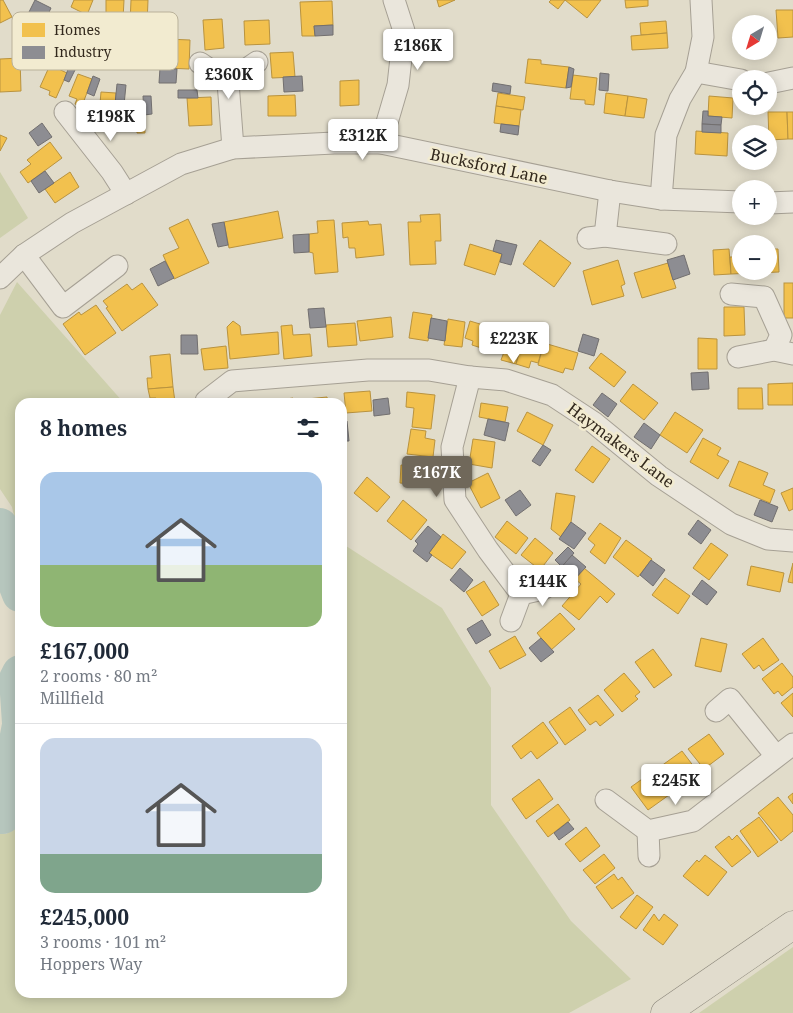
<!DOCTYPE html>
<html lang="en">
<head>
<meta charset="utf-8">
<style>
	:root { --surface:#fff; --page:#f6f6f7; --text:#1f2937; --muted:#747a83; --line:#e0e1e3; --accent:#70685a }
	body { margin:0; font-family:"Noto Serif",serif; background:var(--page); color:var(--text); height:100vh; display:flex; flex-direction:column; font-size:19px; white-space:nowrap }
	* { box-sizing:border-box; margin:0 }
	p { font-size:16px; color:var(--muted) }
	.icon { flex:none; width:28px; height:28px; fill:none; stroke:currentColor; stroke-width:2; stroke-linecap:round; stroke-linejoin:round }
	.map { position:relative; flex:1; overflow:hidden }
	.drawer { position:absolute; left:15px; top:398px; width:332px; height:600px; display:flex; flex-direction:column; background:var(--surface); border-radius:15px; box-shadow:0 2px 12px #0003 }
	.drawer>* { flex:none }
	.needle { width:32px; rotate:218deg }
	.controls { position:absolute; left:732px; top:15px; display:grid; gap:10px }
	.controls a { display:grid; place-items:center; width:45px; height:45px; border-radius:50%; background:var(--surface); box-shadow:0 2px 12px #0003; font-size:25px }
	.price { position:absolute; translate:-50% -42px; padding:0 11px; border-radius:5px; background:#fff; color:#222; font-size:16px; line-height:32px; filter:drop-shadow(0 1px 2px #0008) }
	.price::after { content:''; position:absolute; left:50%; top:30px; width:15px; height:11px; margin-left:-8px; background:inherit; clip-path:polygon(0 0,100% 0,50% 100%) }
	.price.current { background:var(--accent); color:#fff }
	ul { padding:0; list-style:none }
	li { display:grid; align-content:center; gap:10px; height:265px; padding:0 25px }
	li+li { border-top:1px solid var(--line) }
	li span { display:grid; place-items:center; height:155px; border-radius:15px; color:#555 }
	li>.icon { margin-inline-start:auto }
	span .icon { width:90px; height:90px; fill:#fffc; stroke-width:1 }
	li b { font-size:21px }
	h2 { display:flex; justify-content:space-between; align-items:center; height:60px; padding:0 25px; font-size:21px }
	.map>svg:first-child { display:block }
	.green { fill:#ced0ad }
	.homes { fill:#f2c14e; stroke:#b9933f }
	.industry { fill:#8d8d92; stroke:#726f6f }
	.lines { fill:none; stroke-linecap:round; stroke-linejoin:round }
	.river { stroke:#b6c6bd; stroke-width:36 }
	.minor-casing { stroke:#a6a094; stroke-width:23 }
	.major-casing { stroke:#8b867a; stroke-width:29 }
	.minor { stroke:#eae6dc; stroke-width:21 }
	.major { stroke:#e1dccd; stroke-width:28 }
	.labels { text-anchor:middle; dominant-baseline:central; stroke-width:5; stroke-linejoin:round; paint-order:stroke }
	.street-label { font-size:16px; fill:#33291d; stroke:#f2ebd0 }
	.key { fill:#f2ebd0; stroke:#b9b19a; stroke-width:1 }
	.key-label { font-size:14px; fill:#33291d }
</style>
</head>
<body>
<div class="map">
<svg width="793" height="1013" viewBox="0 0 793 1013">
	<rect width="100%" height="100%" fill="#e1dcca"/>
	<g class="green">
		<path d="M0 172 28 218 0 238Z"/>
		<path d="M17 282 123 402H20V541L12 507 0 489V315Z"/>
		<path d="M343 544 442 608 491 688V805L571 921 631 979 569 1013H0V834H7L20 773V992H342Z"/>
		<path d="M793 947V1013H699Z"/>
	</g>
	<g class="homes">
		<path d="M0 0H3L12 17 0 23Z"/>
		<path d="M74 0H93L87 15 71 7Z"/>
		<path d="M106 0H124L123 19 106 18Z"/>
		<path d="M131 0H148L147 25 130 24Z"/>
		<path d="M437 0H455L439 7Z"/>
		<path d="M551 0H565L558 9 549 2Z"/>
		<path d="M565 0H601L587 18Z"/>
		<path d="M625 0H648V6L626 8Z"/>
		<path d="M332 1 333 25 314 26 315 36H302L300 2Z"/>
		<path d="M776 10H793V37L778 38Z"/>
		<path d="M222 19 224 48 205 50 203 20Z"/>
		<path d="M269 20 270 44 245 45 244 21Z"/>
		<path d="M666 21 667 33 641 35 640 23Z"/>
		<path d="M741 27V51H737V28Z"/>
		<path d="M667 33 668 48 632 50 631 36Z"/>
		<path d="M166 39 190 40 189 69 166 68Z"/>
		<rect x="754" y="51" width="14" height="2"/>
		<path d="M293 52 295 77 272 78 270 53Z"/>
		<path d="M20 58 21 91 0 92V59Z"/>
		<path d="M528 59 541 60V64L569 67 566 88 525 83Z"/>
		<path d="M50 65 67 73 56 98 49 95 50 91 40 87Z"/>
		<path d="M78 74 92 79 82 106 75 104 77 99 69 96Z"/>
		<path d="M573 75 597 78 594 105 585 104V100L570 99Z"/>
		<path d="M359 80V105L340 106V81Z"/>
		<path d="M101 92 116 93 114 121 104 120 105 115H99Z"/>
		<path d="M498 93 525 97 523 110 496 106Z"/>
		<path d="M606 93 628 96 625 116 604 113Z"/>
		<path d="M295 95 296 116H268V96Z"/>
		<path d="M628 96 647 99 644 118 625 116Z"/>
		<path d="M709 96 733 98 732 118 708 116Z"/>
		<path d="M211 97 212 125 189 126 187 98Z"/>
		<path d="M144 103 145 133H137V128H128L126 104Z"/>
		<path d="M496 106 521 110 519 126 494 123Z"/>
		<path d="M768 112H787L788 139 769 140Z"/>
		<path d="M787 112H793V139H788Z"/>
		<path d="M696 131 728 133 727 156 695 154Z"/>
		<path d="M0 135 7 138 0 151Z"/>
		<path d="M50 142 62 158 28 183 20 172 31 164 27 160Z"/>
		<path d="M70 172 79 187 55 203 45 189Z"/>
		<path d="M278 211 283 238 229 248 224 222Z"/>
		<path d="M440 214 441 241H435L436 264 410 265 408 222H421L420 215Z"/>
		<path d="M188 219 209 263 174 279 163 255 179 248 169 228Z"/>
		<path d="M334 220 338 272 315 274 313 253 309 252V234L318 233 317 221Z"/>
		<path d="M368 221 369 225 381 224 384 255 356 258 355 248H349L348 237 343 238 342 223Z"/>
		<path d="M540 240 571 263 554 287 523 264Z"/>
		<path d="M470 244 502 254 495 275 464 265Z"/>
		<path d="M729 249 731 274 714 275 713 250Z"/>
		<path d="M769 249H778L779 272 754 273 753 271H769Z"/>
		<path d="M730 257H741V271H753L754 273 731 274Z"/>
		<path d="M618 260 625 284 621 286 624 296 592 305 583 271Z"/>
		<path d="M668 263 676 288 642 298 634 273Z"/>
		<path d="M142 283 158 305 122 331 106 308 108 307 103 301 127 284 132 290Z"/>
		<rect x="784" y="283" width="9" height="35"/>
		<path d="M96 305 116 333 85 355 63 324 79 312 81 315Z"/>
		<path d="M724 307H744L745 335 724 336Z"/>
		<path d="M413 312 432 315 428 341 409 338Z"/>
		<path d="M391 317 393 337 360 341 357 321Z"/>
		<path d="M448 319 465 322 462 347 444 345Z"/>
		<path d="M233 321 240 326 241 335 278 332 279 354 230 359 227 327Z"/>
		<path d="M470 321 503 331 497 353 472 345 473 341 465 338Z"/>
		<path d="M355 323 357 345 328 347 326 325Z"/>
		<path d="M292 325 293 335 310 334 312 356 284 359 281 326Z"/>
		<path d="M503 331 524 337 516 364 501 360 504 352 498 350Z"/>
		<path d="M524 337 544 343 538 363 531 361 529 368 516 364Z"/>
		<path d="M698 338 717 339V369H698Z"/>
		<path d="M544 343 578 353 573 370 565 368 563 373 538 365Z"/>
		<path d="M226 346 228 368 204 370 201 349Z"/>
		<path d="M601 353 626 372 614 387 589 368Z"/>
		<path d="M170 354 173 387 148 389 147 378H152L150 356Z"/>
		<path d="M793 383V405H768V384Z"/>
		<path d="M633 384 658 403 644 420 620 401Z"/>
		<path d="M173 387 175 402H156V398H150L148 389Z"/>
		<path d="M738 388H762L763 409H738Z"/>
		<path d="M370 391 372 411 346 413 344 393Z"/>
		<path d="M407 392 435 395 431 429 412 427 414 408 406 407Z"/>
		<path d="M327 397 328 402H298L297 400Z"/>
		<path d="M293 398V402H265Z"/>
		<path d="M481 403 508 407 505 422 479 417Z"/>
		<path d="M527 412 553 425 543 445 517 431Z"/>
		<path d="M675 412 703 430 687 453 660 435Z"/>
		<path d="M411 429 426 431 425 438 435 440 433 457 407 454Z"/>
		<path d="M703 438 721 448 717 455 729 461 718 479 690 462Z"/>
		<path d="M473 439 495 442 492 468 469 464Z"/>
		<path d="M592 446 610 459 593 483 575 470Z"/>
		<path d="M739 461 768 473 763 485 775 490 770 503 729 486Z"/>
		<path d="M401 465 436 468 435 486 400 483Z"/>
		<path d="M488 473 500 498 481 508 468 483Z"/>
		<path d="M367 477 390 497 377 512 354 493Z"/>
		<path d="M793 488V509L789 511 781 493Z"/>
		<path d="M556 493 575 496 571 522 561 537 551 529Z"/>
		<path d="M403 500 427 520 411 540 387 521Z"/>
		<path d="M507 521 528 538 516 554 495 537Z"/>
		<path d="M600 523 621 538 605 564 590 552 595 545 588 539Z"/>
		<path d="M443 534 466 552 452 569 429 553Z"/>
		<path d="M535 538 553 553 540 570 521 555Z"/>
		<path d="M626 540 652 559 638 577 613 557Z"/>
		<path d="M711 543 728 555 709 580 693 568Z"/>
		<path d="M793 563V583L788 582Z"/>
		<path d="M751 566 784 573 780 592 747 585Z"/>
		<path d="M584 568 615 594 607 603 600 596 579 620 562 606 581 584 575 579Z"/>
		<path d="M665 578 690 596 678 614 652 595Z"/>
		<path d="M484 581 499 605 482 616 466 592Z"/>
		<path d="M560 613 575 629 551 650 537 633Z"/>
		<path d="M515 636 526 655 500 669 489 651Z"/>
		<path d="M701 638 727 644 721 672 695 666Z"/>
		<path d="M763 638 779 660 763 671 759 665 754 669 742 654Z"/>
		<path d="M653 649 672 675 654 688 635 662Z"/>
		<path d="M782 663 793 677V687L782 696 778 691 774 694 762 679Z"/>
		<path d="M624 673 640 692 635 696 638 699 622 712 604 690Z"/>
		<path d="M793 693V717L781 703Z"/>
		<path d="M598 695 614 715 600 726 596 721 590 725 578 710Z"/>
		<path d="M570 707 586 730 565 745 549 722Z"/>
		<path d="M543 722 558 743 537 759 531 751 521 759 512 746Z"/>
		<path d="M709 734 724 754 704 769 688 749Z"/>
		<path d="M682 751 701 776 675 794 657 769Z"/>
		<path d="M652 772 669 795 648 810 631 787Z"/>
		<path d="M539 779 553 799 526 819 512 799Z"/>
		<path d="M793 793V804L788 797Z"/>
		<path d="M778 797 793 815V831L781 841 758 813Z"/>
		<path d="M558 804 570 820 548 837 536 821Z"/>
		<path d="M759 817 778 842 758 857 740 831Z"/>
		<path d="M586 827 600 846 580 862 565 844Z"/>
		<path d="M737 835 751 852 732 867 715 847 729 836 732 840Z"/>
		<path d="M604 854 615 868 595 884 583 870Z"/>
		<path d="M705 855 727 872 708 896 683 876 697 860 699 862Z"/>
		<path d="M614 874 618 880 622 877 634 893 612 909 596 887Z"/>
		<path d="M637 895 653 907 636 929 620 917Z"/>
		<path d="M654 914 659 921 664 914 678 925 663 945 643 930Z"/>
	</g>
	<g class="industry">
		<path d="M35 0 51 8 44 23 28 14Z"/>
		<path d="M333 25V35L315 36 314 26Z"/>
		<path d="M70 64 76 68 69 82 64 80Z"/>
		<path d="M569 67 574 69 571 87 566 88Z"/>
		<path d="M160 68 177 69 176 83H159Z"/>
		<path d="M600 73 609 74 608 91 599 90Z"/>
		<path d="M93 76 100 79 94 96 87 93Z"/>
		<path d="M302 76 303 91 284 92 283 77Z"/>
		<path d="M493 83 511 86 510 94 492 91Z"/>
		<path d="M117 84 126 85 124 105 115 104Z"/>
		<path d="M178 90H197L198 98H178Z"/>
		<path d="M143 96H151L152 114 144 115Z"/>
		<path d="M703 111H708V116L722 117 721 125 702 124Z"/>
		<path d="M42 123 52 137 38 146 29 133Z"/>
		<path d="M501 124 519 126 518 135 500 132Z"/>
		<path d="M702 124 721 125V133L702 132Z"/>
		<path d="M45 171 54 183 39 193 31 181Z"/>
		<path d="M224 222 228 245 218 247 212 224Z"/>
		<path d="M309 234V252L294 253 293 235Z"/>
		<path d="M496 240 517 245 511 265 500 262 502 254 493 251Z"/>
		<path d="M684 255 690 274 673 280 667 260Z"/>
		<path d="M165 261 174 278 158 286 150 269Z"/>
		<path d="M324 308 326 327 310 328 308 309Z"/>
		<path d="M431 318 447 321 445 341 428 338Z"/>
		<path d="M583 334 599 339 594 356 578 351Z"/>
		<path d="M181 335H197L198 354H181Z"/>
		<path d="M708 372 709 389 692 390 691 373Z"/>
		<path d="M602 393 617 404 608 417 593 405Z"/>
		<path d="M388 398 390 414 374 416 373 400Z"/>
		<path d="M488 419 509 423 505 441 484 435Z"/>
		<path d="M347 421 349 441H342V422Z"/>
		<path d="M644 423 660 435 651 449 634 437Z"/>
		<path d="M543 445 551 450 540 466 532 461Z"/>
		<path d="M520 490 531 505 516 516 505 500Z"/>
		<path d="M760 500 778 507 772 522 754 515Z"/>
		<path d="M698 520 711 530 701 544 688 534Z"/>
		<path d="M571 522 586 533 574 549 559 539Z"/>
		<path d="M428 526 441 537 429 553 432 555 427 562 413 551 418 544 415 541Z"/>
		<path d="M568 547 574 553 562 567 555 560Z"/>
		<path d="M572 555 586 567 572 582 559 570Z"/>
		<path d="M651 560 665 570 653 586 640 575Z"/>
		<path d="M460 568 473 580 464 592 450 580Z"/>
		<path d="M702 580 717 592 707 605 692 594Z"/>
		<path d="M482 620 491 635 476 644 467 629Z"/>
		<path d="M541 638 554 652 541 662 529 648Z"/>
		<path d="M568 822 574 829 559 840 554 833Z"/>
	</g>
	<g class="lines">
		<g class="river">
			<path d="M0 526 10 568 20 594"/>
			<path d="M20 673 17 679 20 723"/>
			<path d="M0 816H3L20 725"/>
		</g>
		<g class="minor-casing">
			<g id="minor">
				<path d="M200 63 228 82 257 62"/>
				<path d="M696 72 741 80"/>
				<path d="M228 82 233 148"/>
				<path d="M769 83 793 78"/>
				<path d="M65 112 112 172 126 194"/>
				<path d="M381 143 398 85 404 31 394 0"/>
				<path d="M661 199 666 135 680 99 696 72 703 37 701 0"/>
				<path d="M769 203 793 202"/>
				<path d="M605 236 610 191"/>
				<path d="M588 238 605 236 666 244"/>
				<path d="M24 255 63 307 117 266"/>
				<path d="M0 278 24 255 72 223 181 164 233 148 334 143H381L610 191 661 199 741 202"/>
				<path d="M731 294 764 297 781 335 774 350"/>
				<path d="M738 357 774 350 793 354"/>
				<path d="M470 377 452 447 455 500 488 550 521 594"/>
				<path d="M206 401 232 381 368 370H429L470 377 506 380 552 395 593 422 659 476 731 524 768 539 793 541"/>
				<path d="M511 621 521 594 543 589 558 580"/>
				<path d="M716 711 730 699 776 756"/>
				<path d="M606 800 648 831 693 821 793 744"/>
				<path d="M648 831 649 856"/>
			</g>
		</g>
		<g class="major-casing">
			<path id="major" d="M665 1013 793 925"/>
		</g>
		<use href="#minor" class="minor"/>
		<use href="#major" class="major"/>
	</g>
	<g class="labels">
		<g class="street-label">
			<text transform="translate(489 166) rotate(12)">Bucksford Lane</text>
			<text transform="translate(621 445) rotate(37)">Haymakers Lane</text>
		</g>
	</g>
	<rect x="12" y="12" width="166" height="58" rx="8" class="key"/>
	<rect x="22" y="23" width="23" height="14" fill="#f2c14e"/>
	<rect x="22" y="46" width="23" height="13" fill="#8d8d92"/>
	<g class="key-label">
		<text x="54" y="35">Homes</text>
		<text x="54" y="57">Industry</text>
	</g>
</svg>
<div class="controls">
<a><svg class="needle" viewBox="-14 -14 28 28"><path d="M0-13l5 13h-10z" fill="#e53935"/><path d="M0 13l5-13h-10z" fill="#747a83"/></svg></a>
<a><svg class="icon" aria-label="locate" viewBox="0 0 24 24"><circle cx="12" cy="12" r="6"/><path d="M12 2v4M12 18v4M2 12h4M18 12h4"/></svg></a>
<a><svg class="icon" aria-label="layers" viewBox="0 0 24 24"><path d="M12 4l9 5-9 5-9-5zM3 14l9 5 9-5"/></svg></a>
<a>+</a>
<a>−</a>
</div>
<b class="price" style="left:418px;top:71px">£186K</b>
<b class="price" style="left:229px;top:100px">£360K</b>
<b class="price" style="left:111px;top:142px">£198K</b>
<b class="price" style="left:363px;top:161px">£312K</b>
<b class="price" style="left:514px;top:364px">£223K</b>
<b class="price current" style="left:437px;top:498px">£167K</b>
<b class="price" style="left:543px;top:607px">£144K</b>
<b class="price" style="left:676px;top:806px">£245K</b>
<section class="drawer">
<h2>8 homes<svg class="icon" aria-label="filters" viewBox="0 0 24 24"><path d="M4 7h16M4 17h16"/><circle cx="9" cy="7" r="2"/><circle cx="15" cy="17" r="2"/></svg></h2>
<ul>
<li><span style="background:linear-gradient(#a9c7e8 60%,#8fb573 0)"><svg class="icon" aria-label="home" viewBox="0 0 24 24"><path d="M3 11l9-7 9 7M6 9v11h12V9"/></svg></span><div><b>£167,000</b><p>2 rooms · 80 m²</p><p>Millfield</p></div></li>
<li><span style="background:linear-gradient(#c9d6e8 75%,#7fa58c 0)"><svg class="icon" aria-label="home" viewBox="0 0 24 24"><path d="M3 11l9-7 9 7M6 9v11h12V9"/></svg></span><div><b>£245,000</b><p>3 rooms · 101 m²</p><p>Hoppers Way</p></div></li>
</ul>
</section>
</div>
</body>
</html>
